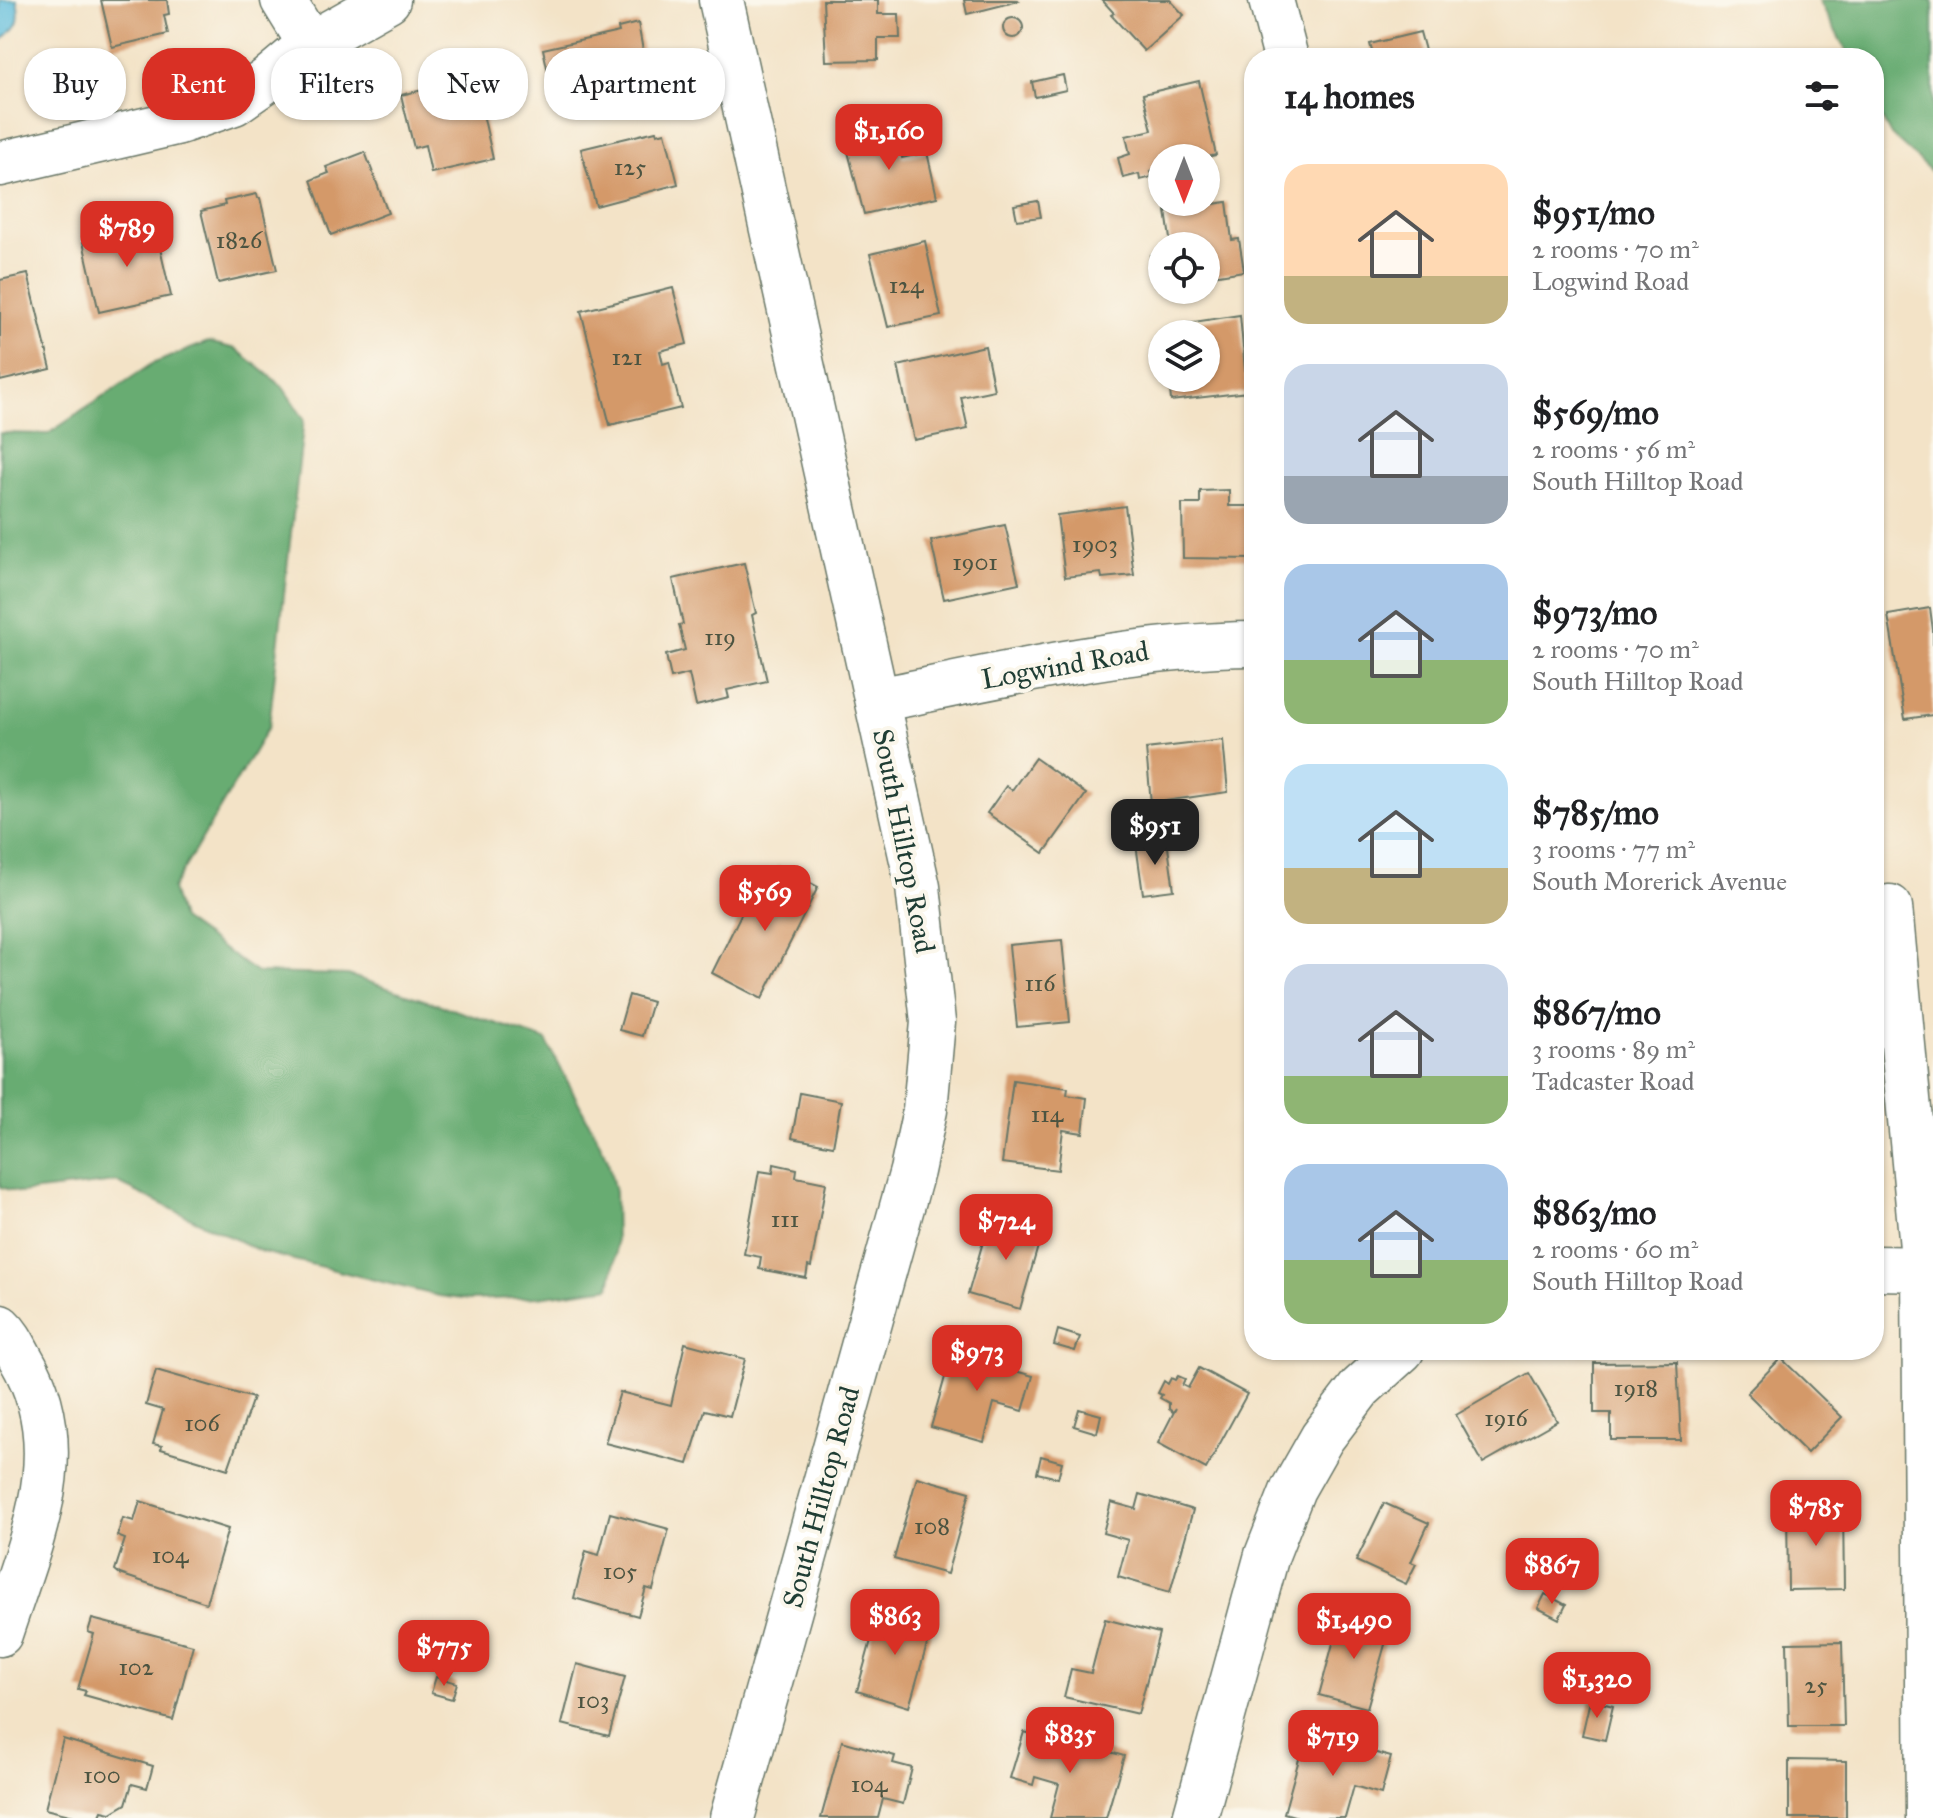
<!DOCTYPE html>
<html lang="en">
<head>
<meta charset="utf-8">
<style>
	:root { --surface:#fff; --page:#f2f2f2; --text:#202124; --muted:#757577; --accent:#d93025 }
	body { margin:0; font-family:"IM FELL Great Primer",serif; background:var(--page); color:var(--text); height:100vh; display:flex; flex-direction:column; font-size:30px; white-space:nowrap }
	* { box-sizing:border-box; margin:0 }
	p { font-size:26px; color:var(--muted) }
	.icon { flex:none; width:44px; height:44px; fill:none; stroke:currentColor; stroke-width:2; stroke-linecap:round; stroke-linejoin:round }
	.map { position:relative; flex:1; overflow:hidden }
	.panel { position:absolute; left:1244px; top:48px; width:640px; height:1312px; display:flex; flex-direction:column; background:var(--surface); border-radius:32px; box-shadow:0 2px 6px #0004 }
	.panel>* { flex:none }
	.banner { position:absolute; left:24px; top:48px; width:760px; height:72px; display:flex; gap:16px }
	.needle { width:52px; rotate:180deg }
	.buttons { position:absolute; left:1148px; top:144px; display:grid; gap:16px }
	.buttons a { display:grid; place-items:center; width:72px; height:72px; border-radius:50%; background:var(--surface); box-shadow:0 2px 6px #0004; font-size:40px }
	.price { position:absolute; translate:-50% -68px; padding:0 18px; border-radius:16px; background:var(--accent); color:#fff; font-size:26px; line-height:52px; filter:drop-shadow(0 2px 4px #0008) }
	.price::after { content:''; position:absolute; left:50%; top:48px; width:24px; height:18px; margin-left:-12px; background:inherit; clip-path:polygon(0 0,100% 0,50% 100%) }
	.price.on { background:#222; color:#fff }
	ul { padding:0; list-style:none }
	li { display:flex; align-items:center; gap:24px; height:200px; padding:0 40px }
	li span { display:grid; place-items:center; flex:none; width:224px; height:160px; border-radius:24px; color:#555 }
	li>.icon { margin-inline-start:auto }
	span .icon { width:96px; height:96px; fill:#fffc; stroke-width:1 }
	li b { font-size:34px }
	h2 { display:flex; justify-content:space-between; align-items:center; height:96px; padding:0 40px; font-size:34px }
	.pill { padding:0 28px; border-radius:32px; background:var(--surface); box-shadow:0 2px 6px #0004; font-size:28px; line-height:72px }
	.pill.on { background:var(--accent); color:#fff }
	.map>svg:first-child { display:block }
	.forest { fill:#68ac72; stroke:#447453; stroke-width:2 }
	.water { fill:#5ebddc; stroke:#3e7d88; stroke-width:2 }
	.building { fill:#d49969 }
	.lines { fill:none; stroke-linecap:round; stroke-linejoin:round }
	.street-casing { stroke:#697767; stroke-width:47 }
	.street { stroke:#fff; stroke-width:44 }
	.labels { text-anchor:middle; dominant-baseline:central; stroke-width:8; stroke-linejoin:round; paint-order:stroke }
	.number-label { font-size:24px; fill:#4c5441 }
	.street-label { font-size:28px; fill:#1f3d34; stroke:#fbf7ec }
</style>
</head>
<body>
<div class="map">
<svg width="1933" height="1818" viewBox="0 0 1933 1818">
	<rect width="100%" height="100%" fill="#fbf7ec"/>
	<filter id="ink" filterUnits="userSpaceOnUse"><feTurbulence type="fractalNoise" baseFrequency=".0125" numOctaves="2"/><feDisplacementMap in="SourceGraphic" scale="16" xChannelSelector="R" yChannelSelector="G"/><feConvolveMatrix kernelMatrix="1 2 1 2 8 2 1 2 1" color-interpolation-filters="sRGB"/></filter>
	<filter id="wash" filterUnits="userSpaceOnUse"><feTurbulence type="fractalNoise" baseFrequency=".006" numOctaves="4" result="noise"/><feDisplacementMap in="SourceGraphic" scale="32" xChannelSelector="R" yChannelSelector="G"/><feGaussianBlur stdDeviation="1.8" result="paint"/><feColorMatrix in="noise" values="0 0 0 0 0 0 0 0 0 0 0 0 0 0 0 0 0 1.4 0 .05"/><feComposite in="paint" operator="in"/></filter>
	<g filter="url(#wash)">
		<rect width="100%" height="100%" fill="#f3e3c7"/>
		<g class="forest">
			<path d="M1819 0H1933V173L1890 134 1874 103V58H1850Z"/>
			<path d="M208 342 236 349 282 386 304 419 269 726 172 889 181 919 257 973 348 975 546 1040 607 1157 615 1192 616 1253 610 1287 538 1297 470 1300 439 1296 262 1252 116 1182 20 1193 0 1187V433L48 434 152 364Z"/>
		</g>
		<path class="water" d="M0 0H17C22 24 17 26 0 42Z"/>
		<g id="blocks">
			<g class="building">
				<path d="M101 0H167L169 14 164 15 168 34 112 47Z"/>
				<path d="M823 0H878V14H899L900 38H878V60L826 61Z"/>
				<path d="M964 0H1018L1019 1 967 14Z"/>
				<path d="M1102 0H1170L1184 15 1144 51 1111 15 1114 13Z"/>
				<circle cx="1013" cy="28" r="10"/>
				<path d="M638 23 649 84 555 104 543 49 619 32 618 28Z"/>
				<path d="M1420 32 1427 58H1374L1370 44Z"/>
				<path d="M1063 75 1066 90 1035 97 1032 82Z"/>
				<path d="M475 78 493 159 431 173 425 145 414 148 401 95Z"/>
				<path d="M1199 81 1216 155 1203 158H1162V168L1150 172 1152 177 1140 180 1139 174 1123 178 1118 158 1130 154 1126 136 1152 130 1143 94Z"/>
				<path d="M896 128 902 158 927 152 937 197 864 214 845 140Z"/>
				<path d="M656 131 657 134 665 132 678 184 596 206 581 149Z"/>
				<path d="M365 152 388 213 331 235 311 180 329 173 326 167Z"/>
				<path d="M257 194 258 198H260L277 270 218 283 201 211 225 205 224 201Z"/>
				<path d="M1038 201 1041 217 1017 220 1014 205Z"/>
				<path d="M1227 202 1232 240 1239 239 1244 271 1206 277V246H1171L1166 211Z"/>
				<path d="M155 227 171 296 99 312 83 242Z"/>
				<path d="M925 241 941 316 888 327 870 254Z"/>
				<path d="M1162 253V284L1155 285 1150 255Z"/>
				<path d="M28 274 51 369 0 381V280Z"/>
				<path d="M673 288 687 344 660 351 663 364 669 362 681 408 610 425 581 311Z"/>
				<path d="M1240 315 1247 392 1171 401 1169 378H1206V334H1189L1187 323Z"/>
				<path d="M985 346 994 390 961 397 968 429 914 440 898 366Z"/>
				<path d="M1229 490V506H1254V559L1183 558 1182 504H1200V491Z"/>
				<path d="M1125 506 1134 575 1102 578 1101 573 1065 577 1057 515Z"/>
				<path d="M1005 525 1019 583 944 599 931 541Z"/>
				<path d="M744 563 756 613 752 615 767 681 727 690 729 698 696 706 689 674 671 678 666 655 685 650 679 625 683 624 673 579Z"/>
				<path d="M1930 608 1933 630V715L1905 719 1888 615Z"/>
				<path d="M1223 740 1228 792 1151 803 1146 749Z"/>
				<path d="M1035 758 1086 794 1044 853 987 813 1006 786 1012 790Z"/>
				<path d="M1167 840 1174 890 1143 894 1136 844Z"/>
				<path d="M778 866 818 887 762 999 712 973 748 900 758 905Z"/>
				<path d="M1062 940 1070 1022 1017 1027 1009 945Z"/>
				<path d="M629 995 652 1002 642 1036 619 1030Z"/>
				<path d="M1013 1080 1068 1088 1067 1095 1087 1098 1083 1133 1063 1130 1058 1170 1002 1163Z"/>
				<path d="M800 1093 841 1101 833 1146 792 1138Z"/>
				<path d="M774 1164 797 1169 796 1177 826 1183 811 1267 808 1266 806 1278 759 1269 761 1257 744 1254 759 1171 773 1173Z"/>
				<path d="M991 1214 1043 1229 1020 1309 968 1294Z"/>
				<path d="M1058 1330 1080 1337 1075 1351 1054 1345Z"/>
				<path d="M685 1343 745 1359 730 1416 705 1410 688 1464 605 1443 620 1392 671 1405Z"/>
				<path d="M954 1345 1007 1360 1004 1368 1033 1376 1023 1411 994 1403 984 1442 931 1427Z"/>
				<path d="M1781 1358 1842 1417 1807 1453 1747 1393Z"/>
				<path d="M1677 1362 1681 1440H1611V1413H1594V1363Z"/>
				<path d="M1199 1368 1247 1394 1206 1469 1158 1443 1176 1408 1173 1412 1169 1409V1403L1160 1398 1162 1395 1158 1393 1164 1381 1168 1384 1171 1378 1175 1380 1178 1376 1185 1379 1182 1385 1188 1388Z"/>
				<path d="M156 1370 253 1398 228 1469 161 1449 162 1446 153 1444 163 1410 146 1405Z"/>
				<path d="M1529 1373 1557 1421 1483 1463 1456 1415Z"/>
				<path d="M1079 1409 1101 1415 1097 1433 1074 1426Z"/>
				<path d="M1041 1456 1062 1462 1058 1478 1037 1473Z"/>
				<path d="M917 1477 970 1492 947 1574 894 1559Z"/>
				<path d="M1140 1494 1193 1510 1170 1592 1118 1577 1128 1540 1103 1533 1111 1502 1136 1509Z"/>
				<path d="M140 1501 228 1529 206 1603 120 1574 115 1570 125 1539 117 1536 123 1518 134 1521Z"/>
				<path d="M1384 1503 1429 1523 1411 1562 1416 1564 1406 1584 1356 1561Z"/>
				<path d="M1843 1506 1844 1589 1788 1590 1787 1507Z"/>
				<path d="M610 1513 669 1529 653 1590 646 1588 638 1616 574 1598 586 1551 599 1555Z"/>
				<path d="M1545 1594 1566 1605 1559 1619 1538 1608Z"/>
				<path d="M880 1608 933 1624 909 1707 857 1691Z"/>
				<path d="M1341 1614 1390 1627 1367 1708 1319 1695Z"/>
				<path d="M92 1619 193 1645 173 1720 84 1695 86 1691 78 1689 94 1634 88 1632Z"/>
				<path d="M1105 1619 1159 1633 1138 1714 1064 1697 1071 1669 1091 1673Z"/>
				<path d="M1842 1642 1844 1726H1789L1787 1643Z"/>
				<path d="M577 1664 625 1677 609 1736 562 1724Z"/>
				<path d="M436 1677 457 1683 452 1699 431 1693Z"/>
				<path d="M1590 1700 1613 1706 1605 1740 1582 1735Z"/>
				<path d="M1024 1732 1047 1738 1045 1743 1068 1750 1071 1741 1124 1756 1106 1818H1050L1059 1784 1035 1777 1033 1785 1010 1778Z"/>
				<path d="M1306 1734 1391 1757 1381 1794 1354 1786 1345 1818H1301L1284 1813Z"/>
				<path d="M63 1739 153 1766 147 1788 132 1784 126 1804 111 1813 102 1811 99 1818H82L45 1809Z"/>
				<path d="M842 1741 895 1756 893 1763 912 1768 903 1804 883 1799 878 1818H821Z"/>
				<path d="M1789 1760 1846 1761V1818H1789Z"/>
			</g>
		</g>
	</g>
	<g filter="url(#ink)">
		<use href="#blocks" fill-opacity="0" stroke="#697767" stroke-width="2"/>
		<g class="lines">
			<g class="street-casing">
				<g id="street">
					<path d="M283 0 310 44"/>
					<path d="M721 0 918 887 933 1022 925 1110 912 1171 732 1818"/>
					<path d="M1271 0 1286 58"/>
					<path d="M0 164 179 122 234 103 267 80 310 44 388 0"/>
					<path d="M878 700C1002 675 1127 645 1254 644"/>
					<path d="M1890 907 1924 1269 1928 1818"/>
					<path d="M1874 1268 1933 1269"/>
					<path d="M0 1327C9 1335 14 1346 20 1357 75 1449 30 1542 0 1634"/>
					<path d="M1195 1818 1267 1555 1293 1489 1322 1438 1360 1388 1402 1350"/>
				</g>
			</g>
			<use href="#street" class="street"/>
		</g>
	</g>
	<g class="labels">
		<g class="number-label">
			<text x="630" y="167">125</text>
			<text x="239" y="240">1826</text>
			<text x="906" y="285">124</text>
			<text x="627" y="357">121</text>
			<text x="1095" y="544">1903</text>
			<text x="975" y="562">1901</text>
			<text x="720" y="637">119</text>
			<text x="1040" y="983">116</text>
			<text x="1047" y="1114">114</text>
			<text x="785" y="1219">111</text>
			<text x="1636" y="1388">1918</text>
			<text x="1506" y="1418">1916</text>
			<text x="202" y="1423">106</text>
			<text x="932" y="1526">108</text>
			<text x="170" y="1555">104</text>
			<text x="620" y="1571">105</text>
			<text x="136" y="1667">102</text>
			<text x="1816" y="1685">25</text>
			<text x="593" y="1700">103</text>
			<text x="102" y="1775">100</text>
			<text x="869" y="1784">104</text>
		</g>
		<g class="street-label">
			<text transform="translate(1065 665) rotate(-10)">Logwind Road</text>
			<text transform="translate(904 841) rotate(79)">South Hilltop Road</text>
			<text transform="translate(821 1497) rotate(-75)">South Hilltop Road</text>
		</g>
	</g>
</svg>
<div class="buttons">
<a><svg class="needle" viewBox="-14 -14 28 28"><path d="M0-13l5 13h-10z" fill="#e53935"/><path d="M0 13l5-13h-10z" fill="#757577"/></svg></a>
<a><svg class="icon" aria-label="locate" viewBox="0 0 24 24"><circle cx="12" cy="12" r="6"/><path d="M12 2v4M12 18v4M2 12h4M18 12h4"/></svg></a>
<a><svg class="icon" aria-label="layers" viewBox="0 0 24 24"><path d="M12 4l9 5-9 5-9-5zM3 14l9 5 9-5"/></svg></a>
</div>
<b class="price" style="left:889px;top:172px">$1,160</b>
<b class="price" style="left:127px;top:269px">$789</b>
<b class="price on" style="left:1155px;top:867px">$951</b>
<b class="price" style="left:765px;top:933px">$569</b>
<b class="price" style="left:1006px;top:1262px">$724</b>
<b class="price" style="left:977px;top:1393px">$973</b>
<b class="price" style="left:1816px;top:1548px">$785</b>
<b class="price" style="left:1552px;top:1606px">$867</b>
<b class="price" style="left:895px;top:1657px">$863</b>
<b class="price" style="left:1354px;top:1661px">$1,490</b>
<b class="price" style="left:444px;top:1688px">$775</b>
<b class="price" style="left:1597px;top:1720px">$1,320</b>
<b class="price" style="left:1070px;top:1775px">$835</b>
<b class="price" style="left:1333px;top:1778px">$719</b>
<div class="banner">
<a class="pill">Buy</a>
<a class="pill on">Rent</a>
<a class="pill">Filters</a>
<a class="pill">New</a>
<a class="pill">Apartment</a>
</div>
<section class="panel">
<h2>14 homes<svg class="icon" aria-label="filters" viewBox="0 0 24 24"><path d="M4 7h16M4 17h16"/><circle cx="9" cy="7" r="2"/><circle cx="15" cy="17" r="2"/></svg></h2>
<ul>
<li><span style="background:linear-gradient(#ffd9b3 70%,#c2b280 0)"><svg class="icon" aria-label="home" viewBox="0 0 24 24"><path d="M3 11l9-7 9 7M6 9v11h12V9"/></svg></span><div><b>$951/mo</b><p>2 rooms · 70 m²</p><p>Logwind Road</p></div></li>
<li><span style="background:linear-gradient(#c9d6e8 70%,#9aa5b1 0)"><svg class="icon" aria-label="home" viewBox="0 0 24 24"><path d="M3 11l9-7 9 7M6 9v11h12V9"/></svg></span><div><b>$569/mo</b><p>2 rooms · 56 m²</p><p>South Hilltop Road</p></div></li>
<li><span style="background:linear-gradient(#a9c7e8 60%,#8fb573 0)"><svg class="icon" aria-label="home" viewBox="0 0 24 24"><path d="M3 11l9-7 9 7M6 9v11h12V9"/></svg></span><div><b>$973/mo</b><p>2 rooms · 70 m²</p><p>South Hilltop Road</p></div></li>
<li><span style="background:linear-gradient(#bfe0f5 65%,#c2b280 0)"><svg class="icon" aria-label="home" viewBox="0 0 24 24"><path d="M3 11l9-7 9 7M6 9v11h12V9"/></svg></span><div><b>$785/mo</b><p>3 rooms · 77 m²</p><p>South Morerick Avenue</p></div></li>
<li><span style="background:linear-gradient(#c9d6e8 70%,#8fb573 0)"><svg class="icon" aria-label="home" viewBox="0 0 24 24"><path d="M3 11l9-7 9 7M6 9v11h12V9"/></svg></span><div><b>$867/mo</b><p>3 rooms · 89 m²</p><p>Tadcaster Road</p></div></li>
<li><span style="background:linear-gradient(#a9c7e8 60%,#8fb573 0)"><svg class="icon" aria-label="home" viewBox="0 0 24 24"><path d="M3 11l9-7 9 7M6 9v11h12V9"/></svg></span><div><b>$863/mo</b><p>2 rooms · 60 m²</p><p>South Hilltop Road</p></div></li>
</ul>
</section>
</div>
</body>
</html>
